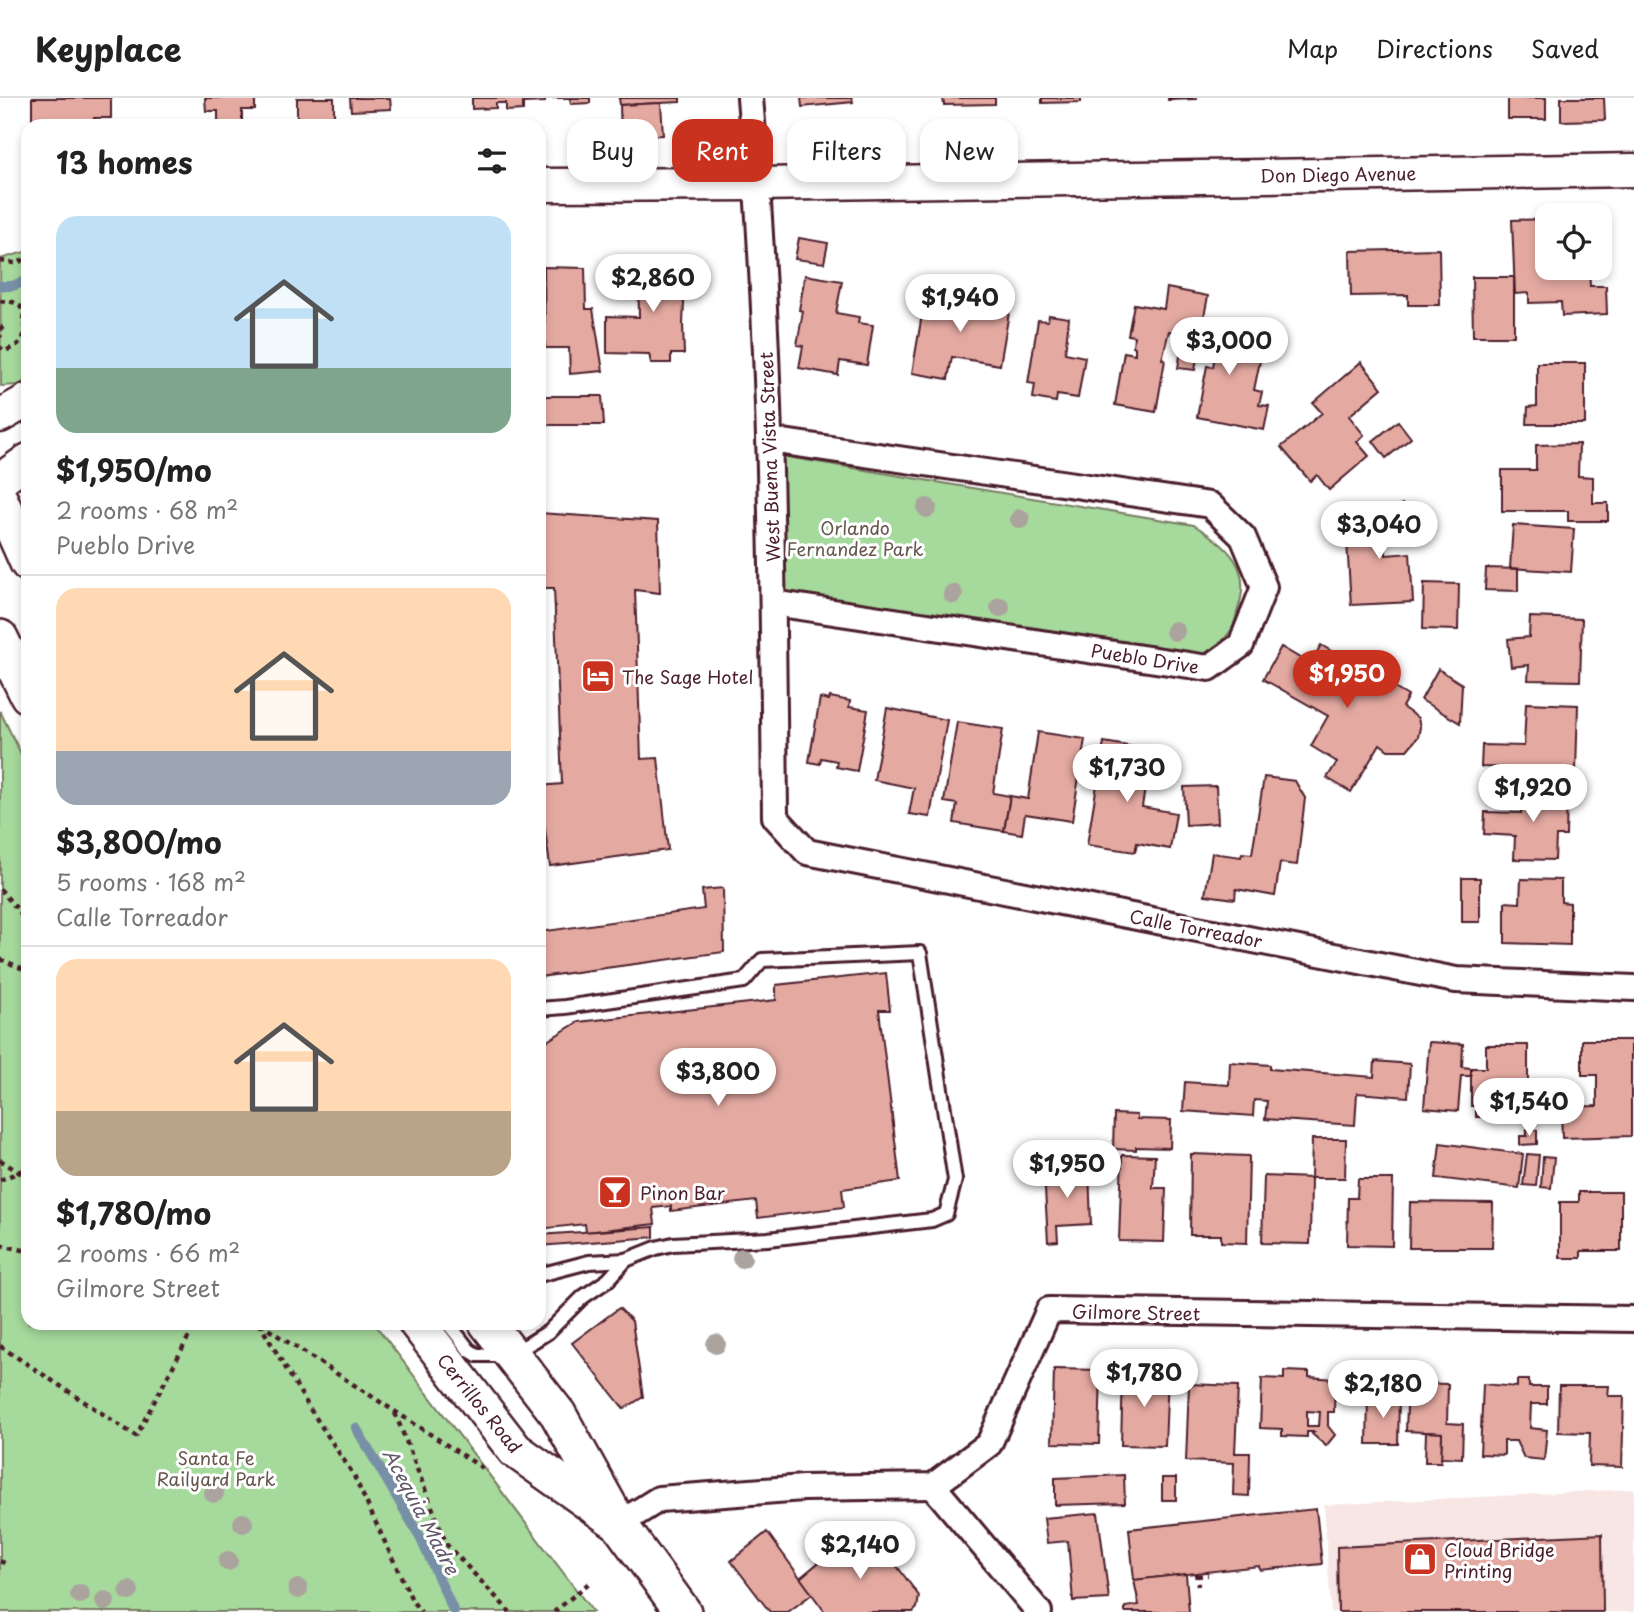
<!DOCTYPE html>
<html lang="en">
<head>
<meta charset="utf-8">
<style>
	:root { --surface:#fff; --page:#f6f6f6; --text:#222; --muted:#767676; --line:#e0e0e0; --accent:#c8321e }
	body { margin:0; font-family:"Playpen Sans",sans-serif; background:var(--page); color:var(--text); height:100vh; display:flex; flex-direction:column; font-size:26px; white-space:nowrap }
	* { box-sizing:border-box; margin:0 }
	p { font-size:23px; color:var(--muted) }
	.icon { flex:none; width:38px; height:38px; fill:none; stroke:currentColor; stroke-width:2; stroke-linecap:round; stroke-linejoin:round }
	.map { position:relative; flex:1; overflow:hidden }
	.drawer { position:absolute; left:21px; top:21px; width:525px; height:1211px; display:flex; flex-direction:column; background:var(--surface); border-radius:21px; box-shadow:0 4px 10px #0003 }
	.drawer>* { flex:none }
	.guide { position:absolute; left:567px; top:21px; width:665px; height:63px; display:flex; gap:14px }
	.fabs { position:absolute; left:1535px; top:105px; display:grid; gap:14px }
	.fabs a { display:grid; place-items:center; width:77px; height:77px; border-radius:14px; background:var(--surface); box-shadow:0 4px 10px #0003; font-size:35px }
	.price { position:absolute; translate:-50% -60px; padding:0 16px; border-radius:24px; background:#fff; color:#222; font-size:23px; line-height:46px; filter:drop-shadow(0 2px 4px #0008) }
	.price::after { content:''; position:absolute; left:50%; top:42px; width:21px; height:16px; margin-left:-10px; background:inherit; clip-path:polygon(0 0,100% 0,50% 100%) }
	.price.on { background:var(--accent); color:#fff }
	ul { padding:0; list-style:none }
	li { display:grid; align-content:center; gap:14px; height:371px; padding:0 35px }
	li+li { border-top:2px solid var(--line) }
	li span { display:grid; place-items:center; height:217px; border-radius:21px; color:#555 }
	li>.icon { margin-inline-start:auto }
	span .icon { width:126px; height:126px; fill:#fffc; stroke-width:1 }
	li b { font-size:30px }
	h2 { display:flex; justify-content:space-between; align-items:center; height:84px; padding:0 35px; font-size:30px }
	.chip { padding:0 24px; border-radius:21px; background:var(--surface); box-shadow:0 4px 10px #0003; font-size:24px; line-height:63px }
	.chip.on { background:var(--accent); color:#fff }
	header { display:flex; align-items:center; gap:42px; box-sizing:border-box; height:98px; padding:0 35px; background:var(--surface); border-bottom:2px solid var(--line) }
	header strong { font-size:33px }
	nav { display:flex; gap:38px; margin-inline-start:auto; font-size:24px }
	.map>svg:first-child { display:block }
	.built { fill:#f7e6e3 }
	.green { fill:#a6d99c; stroke:#787c64; stroke-width:2 }
	.lines { fill:none; stroke-linecap:round; stroke-linejoin:round }
	.stream { stroke:#7890a7; stroke-width:10 }
	.building { fill:#e4aaa2; stroke:#4a1f2b; stroke-width:2; fill-rule:evenodd }
	.service-casing { stroke:#4a1f2b; stroke-width:18 }
	.minor-casing { stroke:#4a1f2b; stroke-width:30 }
	.tertiary-casing { stroke:#4a1f2b; stroke-width:37 }
	.secondary-casing { stroke:#4a1f2b; stroke-width:40 }
	.path { stroke:#4a1f2b; stroke-width:4.5; stroke-dasharray:5 5; stroke-linecap:butt }
	.service { stroke:#fff; stroke-width:12 }
	.minor { stroke:#fff; stroke-width:24 }
	.tertiary { stroke:#fff; stroke-width:32 }
	.secondary { stroke:#fff; stroke-width:35 }
	.tree { fill:#aba39d }
	.labels { text-anchor:middle; dominant-baseline:central; stroke-width:6; stroke-linejoin:round; paint-order:stroke }
	.street-label { font-size:18px; fill:#4a1f2b; stroke:#fff }
	.park-label { font-size:18px; fill:#66574d; stroke:#fff }
	.poi-label { font-size:18px; fill:#4a1f2b; stroke:#fff; text-anchor:start }
	.water-label { font-size:19px; font-style:italic; fill:#615869; stroke:#fff }
</style>
</head>
<body>
<header>
<strong>Keyplace</strong>
<nav><a>Map</a><a>Directions</a><a>Saved</a></nav>
</header>
<div class="map">
<svg width="1634" height="1514" viewBox="0 0 1634 1514">
	<rect width="100%" height="100%" fill="#fff"/>
	<filter id="ink" filterUnits="userSpaceOnUse"><feTurbulence type="fractalNoise" baseFrequency=".0143" numOctaves="2"/><feDisplacementMap in="SourceGraphic" scale="14" xChannelSelector="R" yChannelSelector="G"/><feConvolveMatrix kernelMatrix="1 2 1 2 8 2 1 2 1" color-interpolation-filters="sRGB"/></filter>
	<g filter="url(#ink)">
		<path class="built" d="M1634 1391V1514H1331L1324 1407Z"/>
		<g class="green">
			<path d="M28 153V282L18 287 1 288 0 161Z"/>
			<path d="M781 358 1194 427C1227 448 1253 468 1238 511 1236 518 1235 526 1231 532 1225 543 1212 552 1204 561L783 497Z"/>
			<path d="M0 613 28 670V1225H374L593 1514H0Z"/>
		</g>
		<g class="lines">
			<g class="stream">
				<path d="M0 188H12L28 182"/>
				<path d="M356 1330 419 1437 454 1514"/>
			</g>
		</g>
		<g class="building">
			<path d="M32 0H111V20H94V27L63 28 62 21 32 22Z"/>
			<path d="M205 0H255V12H242V25L218 26V13H206Z"/>
			<rect x="297" y="0" width="37" height="25"/>
			<path d="M350 0H390L391 11 351 13Z"/>
			<path d="M472 0H569H545V4L523 5V12L506 13V5H496V10L472 11Z"/>
			<path d="M570 0H590V5L571 6Z"/>
			<path d="M619 0H680V4L620 7Z"/>
			<path d="M801 0H852L853 4 802 9Z"/>
			<path d="M943 0H995V6L944 7Z"/>
			<path d="M1042 0H1081V4L1042 5Z"/>
			<path d="M1168 0H1196V1L1168 2Z"/>
			<rect x="1508" y="0" width="38" height="21"/>
			<path d="M1561 0H1604L1605 22 1561 23Z"/>
			<path d="M661 5 663 37 621 39 620 7Z"/>
			<path d="M1547 121V170H1589L1590 188H1606L1607 216 1562 218 1561 204 1529 205V195L1515 196 1512 122Z"/>
			<path d="M799 140 828 145 824 165 795 161Z"/>
			<path d="M1439 151 1440 207H1408V197L1351 198 1350 153Z"/>
			<path d="M686 162 683 226 684 256H671V265H651L649 256 607 255V218L639 219 638 163Z"/>
			<path d="M544 169 585 170 586 211H593L603 273 570 276 569 250H545Z"/>
			<path d="M805 177 842 183 836 215 859 219 858 225 873 227 867 267 840 263 838 277 799 270 803 248 797 247 803 213 799 212Z"/>
			<path d="M1472 179H1514V238H1473Z"/>
			<path d="M1167 190 1208 198 1202 229 1184 225 1183 235 1169 233 1162 261 1165 262 1156 314 1115 307 1124 254 1135 256V249L1133 248 1134 238 1128 237 1134 206 1164 211Z"/>
			<path d="M975 197 1011 203 1000 267 952 259 948 281 912 275 925 199 974 207Z"/>
			<path d="M1049 217 1069 220 1065 255 1085 259 1078 300 1057 297 1056 304 1033 300 1035 286 1028 285 1038 222 1048 223Z"/>
			<path d="M1185 230 1202 233 1200 242 1220 235 1219 233 1272 242 1269 260 1261 258 1254 292 1262 294 1259 307 1269 308 1264 332 1197 319 1207 268 1213 269 1216 250 1198 255 1195 272 1178 270Z"/>
			<path d="M1361 264 1382 290 1349 318 1364 337 1357 344 1369 358 1329 392 1317 377 1310 383 1281 349 1322 315 1313 305Z"/>
			<path d="M1537 265H1585V326H1527L1528 309 1537 308Z"/>
			<path d="M539 298H602L604 327H539Z"/>
			<path d="M1398 323 1411 340 1386 360 1373 343Z"/>
			<path d="M1579 346 1578 378 1593 379V405H1608V423H1568V413H1502V372H1536V347Z"/>
			<path d="M1402 406 1413 423 1385 440 1386 457 1410 455 1413 504 1351 507 1346 428 1365 427V419L1382 417Z"/>
			<path d="M539 415 658 423 660 495 635 492 641 661 658 660 668 752 550 768 539 688 562 686 554 490H539Z"/>
			<path d="M1513 427 1574 431 1571 474 1510 470Z"/>
			<path d="M1486 470 1518 471V493L1485 492Z"/>
			<path d="M1424 485 1459 486 1458 532 1423 531Z"/>
			<path d="M1530 519 1582 521 1580 583 1528 582 1529 567 1511 569 1508 541 1529 539Z"/>
			<path d="M1321 547 1408 598 1402 609 1418 620 1420 629 1418 639 1407 652H1388L1380 646 1351 694 1327 680 1337 664 1311 648 1328 618 1263 581 1281 549 1310 566Z"/>
			<path d="M1438 571 1462 586 1460 625 1421 602Z"/>
			<path d="M830 599 850 603 849 609 868 612 857 673 836 669 837 663 821 660 820 666 809 664 820 600 829 602Z"/>
			<path d="M1526 605 1578 607 1576 672 1481 669 1482 647 1524 648Z"/>
			<path d="M887 610 947 622 930 719 909 716 914 690 874 682Z"/>
			<path d="M957 624 1003 631 993 695 1010 698 1004 733 954 725 957 706 944 704Z"/>
			<path d="M1038 634 1085 641 1072 723 1025 716 1022 736 1004 733 1010 698 1028 701Z"/>
			<path d="M1104 644 1151 652 1142 709 1176 715 1170 751 1137 745 1135 754 1087 747Z"/>
			<path d="M1264 679 1295 683 1305 700 1297 767 1280 765 1275 798 1236 791 1235 801 1205 797 1212 755 1241 759 1242 755 1252 756Z"/>
			<path d="M1216 688 1218 725 1186 727 1184 689Z"/>
			<path d="M1522 692 1567 694 1566 738H1556L1555 762 1514 761 1515 738 1484 736 1485 714 1521 715Z"/>
			<rect x="1462" y="780" width="18" height="44"/>
			<path d="M1521 781 1561 782V804L1570 805V847L1505 845V804L1520 805Z"/>
			<path d="M723 790 724 854 539 879V834L704 811 702 792Z"/>
			<path d="M886 875 890 912H879L900 1083 842 1091 844 1109 758 1120 756 1103 671 1113V1108L653 1110 655 1126 586 1134 585 1126 539 1131V948L578 924 776 902V887Z"/>
			<path d="M1582 942H1631V1038L1562 1040 1561 1009 1597 1008V977H1582Z"/>
			<path d="M1429 944 1463 946 1462 969 1471 970 1472 978H1461L1458 1013 1424 1010Z"/>
			<path d="M1486 947H1528V983H1542L1543 1008H1529L1528 1019H1476V1008H1471V970H1486Z"/>
			<path d="M1375 963 1410 966 1408 999 1357 995 1355 1027 1265 1021 1267 1003 1254 1002 1253 1018 1183 1013 1185 984 1229 987 1230 964 1270 967V971L1374 979Z"/>
			<path d="M1114 1016 1137 1017V1021L1171 1022 1170 1050 1136 1049V1052L1113 1051Z"/>
			<path d="M1527 1031 1537 1032V1046L1520 1047V1038H1527Z"/>
			<path d="M1312 1041H1346L1345 1080H1311Z"/>
			<path d="M1440 1045 1523 1056 1519 1090 1436 1080Z"/>
			<path d="M1191 1056 1249 1058 1247 1145 1221 1144V1137H1190Z"/>
			<path d="M1527 1056 1539 1057 1536 1088 1523 1087Z"/>
			<path d="M1122 1057 1155 1058 1153 1090H1166L1164 1144 1119 1143Z"/>
			<path d="M1543 1059 1554 1060 1551 1090 1541 1089Z"/>
			<path d="M1089 1071 1091 1126 1057 1128 1058 1143 1048 1144 1044 1074Z"/>
			<path d="M1264 1078 1311 1080 1310 1146 1262 1145Z"/>
			<path d="M1358 1081H1393L1392 1148 1347 1147 1348 1100H1357Z"/>
			<path d="M1579 1094H1621V1153H1581V1160H1560V1104H1579Z"/>
			<path d="M1410 1104 1493 1105 1492 1150H1409Z"/>
			<path d="M654 1129V1139L539 1148V1137Z"/>
			<path d="M619 1210 632 1223 643 1299 624 1311 572 1245Z"/>
			<path d="M1054 1271 1101 1272 1099 1346 1052 1345Z"/>
			<path d="M1284 1273 1309 1274V1279L1335 1281 1334 1314H1328V1328L1335 1337 1326 1348 1312 1336 1314 1334H1307V1339L1282 1338V1331L1260 1330 1262 1280 1284 1281ZM1307 1313 1320 1314 1319 1328H1307Z"/>
			<path d="M1123 1274 1168 1275 1165 1348 1121 1347Z"/>
			<path d="M1517 1282H1529V1289H1547V1306H1531L1530 1330 1547 1332 1544 1362 1524 1360 1516 1343H1504V1357L1480 1356 1483 1286 1517 1289Z"/>
			<path d="M1408 1285 1448 1286 1447 1325 1463 1326 1462 1360 1441 1359 1442 1335 1406 1333Z"/>
			<path d="M1189 1286 1238 1288 1235 1355H1250L1249 1398 1233 1397 1234 1365 1186 1363Z"/>
			<path d="M1559 1288H1609L1608 1298H1624L1622 1369 1589 1368 1590 1335 1558 1334Z"/>
			<path d="M1368 1298 1399 1299 1398 1346H1367Z"/>
			<path d="M1426 1334 1442 1335 1441 1364H1425Z"/>
			<path d="M1124 1377 1125 1405 1055 1407V1380Z"/>
			<rect x="1162" y="1380" width="14" height="22"/>
			<path d="M1316 1411 1322 1466 1260 1472 1259 1468 1134 1482 1129 1431Z"/>
			<path d="M1098 1415 1109 1501 1073 1503 1068 1443 1047 1445 1044 1420Z"/>
			<path d="M859 1431 888 1468 894 1464 919 1498 917 1510 913 1514H825L800 1480Z"/>
			<path d="M767 1434 812 1496 788 1514H770L731 1463Z"/>
			<path d="M1602 1436 1603 1514H1338L1337 1449Z"/>
			<path d="M1186 1476 1189 1514H1125V1509L1139 1507 1134 1482Z"/>
		</g>
		<g class="lines">
			<g class="service-casing">
				<g id="service">
					<path d="M539 911 565 909 744 883 762 862 920 855 955 1082 946 1116 932 1122 768 1141 673 1146 656 1150 626 1162 589 1164 539 1177"/>
					<path d="M448 1225 469 1252 477 1257H511L548 1234 583 1199 608 1182 626 1162"/>
				</g>
			</g>
			<g class="minor-casing">
				<g id="minor">
					<path d="M750 0C771 239 773 479 775 719L807 754 1456 882 1634 890"/>
					<path d="M770 342 1210 407 1243 439 1264 489 1241 547 1209 570 773 505"/>
					<path d="M933 1388 1039 1514"/>
					<path d="M619 1426 659 1401 803 1390 933 1388 989 1346 1049 1212 1634 1221"/>
				</g>
			</g>
			<g class="tertiary-casing">
				<g id="tertiary">
					<path d="M539 87 757 86 1634 72"/>
					<path d="M0 318 28 302"/>
					<path d="M0 382 28 362"/>
				</g>
			</g>
			<g class="secondary-casing">
				<g id="secondary">
					<path d="M0 402 28 465"/>
					<path d="M0 540 28 597"/>
					<path d="M417 1225 515 1352 611 1420"/>
					<path d="M487 1225 558 1316 619 1426 683 1514"/>
				</g>
			</g>
			<g class="path">
				<path d="M0 163C11 164 19 169 28 157"/>
				<path d="M0 203 13 204 21 209C28 231 29 245 4 253L0 249"/>
				<path d="M0 228 3 233 0 239"/>
				<path d="M0 791 28 824"/>
				<path d="M0 861 28 873"/>
				<path d="M0 1062 28 1080"/>
				<path d="M0 1082 28 1070"/>
				<path d="M0 1147 28 1153"/>
				<path d="M259 1225 310 1311 353 1376 413 1504 421 1514"/>
				<path d="M260 1226 487 1373"/>
				<path d="M0 1248 136 1338 196 1225"/>
				<path d="M395 1315 447 1447 510 1514"/>
				<path d="M0 1463 9 1467"/>
				<path d="M1196 1475 1198 1488"/>
				<path d="M1197 1478 1208 1477"/>
				<path d="M554 1514 589 1485"/>
			</g>
			<use href="#service" class="service"/>
			<use href="#minor" class="minor"/>
			<use href="#tertiary" class="tertiary"/>
			<use href="#secondary" class="secondary"/>
		</g>
		<g class="tree">
			<circle cx="927" cy="410" r="10"/>
			<circle cx="1020" cy="421" r="10"/>
			<circle cx="953" cy="496" r="10"/>
			<circle cx="1000" cy="509" r="10"/>
			<circle cx="1175" cy="533" r="10"/>
			<circle cx="742" cy="1160" r="10"/>
			<circle cx="716" cy="1246" r="10"/>
			<circle cx="214" cy="1395" r="10"/>
			<circle cx="243" cy="1425" r="10"/>
			<circle cx="228" cy="1463" r="10"/>
			<circle cx="298" cy="1491" r="10"/>
			<circle cx="129" cy="1493" r="10"/>
			<circle cx="80" cy="1496" r="10"/>
			<circle cx="105" cy="1503" r="10"/>
		</g>
	</g>
	<defs>
		<g id="hotel-square" transform="scale(1.75)"><rect x="-9" y="-9" width="18" height="18" rx="4" fill="#c8321e" stroke="#fff"/><path d="M-6-4.5h1.5V1H6V5H4.5V3h-9V5H-6ZM-4 0a1.8 1.8 0 1 1 3.6 0ZM.5 0V-2.5h3Q6-2.5 6 0Z" fill="#fff"/></g>
		<g id="bar-square" transform="scale(1.75)"><rect x="-9" y="-9" width="18" height="18" rx="4" fill="#c8321e" stroke="#fff"/><path d="M-6-5H6L.8 .8V4.5H3.5V6h-7V4.5H-.8V.8Z" fill="#fff"/></g>
		<g id="shop-square" transform="scale(1.75)"><rect x="-9" y="-9" width="18" height="18" rx="4" fill="#c8321e" stroke="#fff"/><path d="M-5-2.5h2.3a2.7 3.5 0 0 1 5.4 0H5L5.5 6h-11ZM-1.5-2.5h3a1.5 2.3 0 0 0-3 0Z" fill="#fff"/></g>
	</defs>
	<g fill-rule="evenodd">
		<use href="#hotel-square" x="598" y="578"/>
		<use href="#bar-square" x="615" y="1094"/>
		<use href="#shop-square" x="1420" y="1461"/>
	</g>
	<g class="labels">
		<g class="street-label">
			<text transform="translate(1338 76) rotate(-1)">Don Diego Avenue</text>
			<text transform="translate(769 359) rotate(-92)">West Buena Vista Street</text>
			<text transform="translate(1145 560) rotate(9)">Pueblo Drive</text>
			<text transform="translate(1196 830) rotate(11)">Calle Torreador</text>
			<text transform="translate(1136 1214) rotate(1)">Gilmore Street</text>
			<text transform="translate(480 1305) rotate(51)">Cerrillos Road</text>
		</g>
		<g class="park-label">
			<text x="855" y="429">Orlando<tspan x="855" dy="21">Fernandez Park</tspan></text>
			<text x="216" y="1359">Santa Fe<tspan x="216" dy="21">Railyard Park</tspan></text>
		</g>
		<g class="poi-label">
			<text x="622" y="578">The Sage Hotel</text>
			<text x="640" y="1094">Pinon Bar</text>
			<text x="1444" y="1451">Cloud Bridge<tspan x="1444" dy="21">Printing</tspan></text>
		</g>
		<g class="water-label">
			<text transform="translate(422 1413) rotate(62)">Acequia Madre</text>
		</g>
	</g>
</svg>
<div class="fabs">
<a><svg class="icon" aria-label="locate" viewBox="0 0 24 24"><circle cx="12" cy="12" r="6"/><path d="M12 2v4M12 18v4M2 12h4M18 12h4"/></svg></a>
</div>
<b class="price" style="left:653px;top:216px">$2,860</b>
<b class="price" style="left:960px;top:236px">$1,940</b>
<b class="price" style="left:1229px;top:279px">$3,000</b>
<b class="price" style="left:1379px;top:463px">$3,040</b>
<b class="price on" style="left:1347px;top:612px">$1,950</b>
<b class="price" style="left:1127px;top:706px">$1,730</b>
<b class="price" style="left:1533px;top:726px">$1,920</b>
<b class="price" style="left:718px;top:1010px">$3,800</b>
<b class="price" style="left:1529px;top:1040px">$1,540</b>
<b class="price" style="left:1067px;top:1102px">$1,950</b>
<b class="price" style="left:1144px;top:1311px">$1,780</b>
<b class="price" style="left:1383px;top:1322px">$2,180</b>
<b class="price" style="left:860px;top:1483px">$2,140</b>
<div class="guide">
<a class="chip">Buy</a>
<a class="chip on">Rent</a>
<a class="chip">Filters</a>
<a class="chip">New</a>
</div>
<section class="drawer">
<h2>13 homes<svg class="icon" aria-label="filters" viewBox="0 0 24 24"><path d="M4 7h16M4 17h16"/><circle cx="9" cy="7" r="2"/><circle cx="15" cy="17" r="2"/></svg></h2>
<ul>
<li><span style="background:linear-gradient(#bfe0f5 70%,#7fa58c 0)"><svg class="icon" aria-label="home" viewBox="0 0 24 24"><path d="M3 11l9-7 9 7M6 9v11h12V9"/></svg></span><div><b>$1,950/mo</b><p>2 rooms · 68 m²</p><p>Pueblo Drive</p></div></li>
<li><span style="background:linear-gradient(#ffd9b3 75%,#9aa5b1 0)"><svg class="icon" aria-label="home" viewBox="0 0 24 24"><path d="M3 11l9-7 9 7M6 9v11h12V9"/></svg></span><div><b>$3,800/mo</b><p>5 rooms · 168 m²</p><p>Calle Torreador</p></div></li>
<li><span style="background:linear-gradient(#ffd9b3 70%,#b9a48a 0)"><svg class="icon" aria-label="home" viewBox="0 0 24 24"><path d="M3 11l9-7 9 7M6 9v11h12V9"/></svg></span><div><b>$1,780/mo</b><p>2 rooms · 66 m²</p><p>Gilmore Street</p></div></li>
</ul>
</section>
</div>
</body>
</html>
